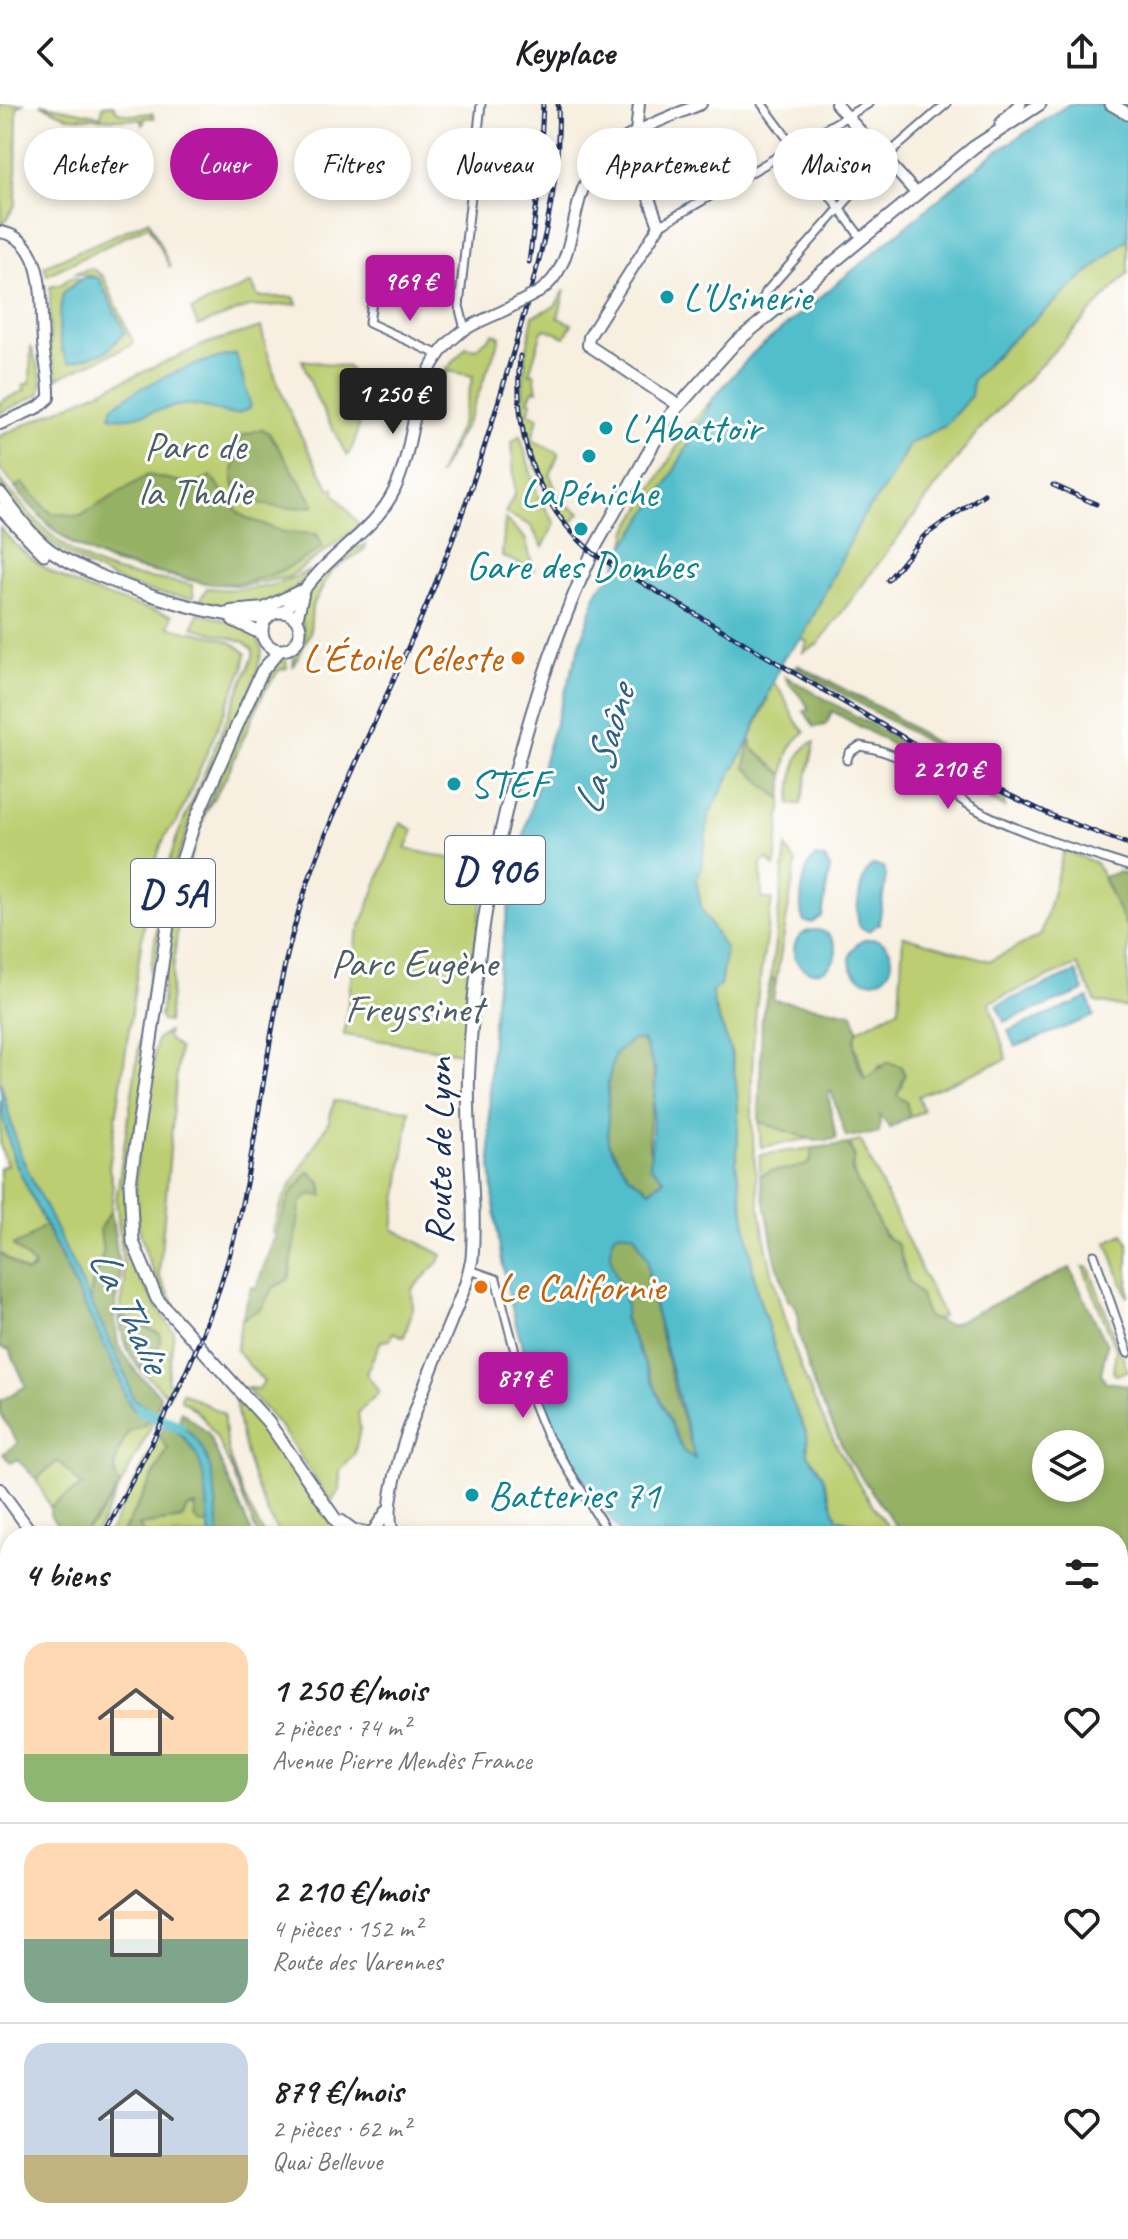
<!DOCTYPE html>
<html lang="fr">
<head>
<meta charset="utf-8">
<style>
	:root { --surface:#fff; --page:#f6f6f6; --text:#202124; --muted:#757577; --line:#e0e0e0; --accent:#b5179e }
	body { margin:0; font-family:Caveat,sans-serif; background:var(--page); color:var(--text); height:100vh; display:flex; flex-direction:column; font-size:30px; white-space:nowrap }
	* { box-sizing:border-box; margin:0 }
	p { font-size:26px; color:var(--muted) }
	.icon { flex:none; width:44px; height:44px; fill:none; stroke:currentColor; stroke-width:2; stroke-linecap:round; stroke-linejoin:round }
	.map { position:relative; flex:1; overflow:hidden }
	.panel { position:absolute; left:0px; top:1422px; width:1128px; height:714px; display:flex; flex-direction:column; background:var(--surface); border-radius:32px 32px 0 0; box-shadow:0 4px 12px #0003 }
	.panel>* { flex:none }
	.top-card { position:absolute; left:24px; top:24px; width:1080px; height:72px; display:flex; gap:16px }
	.fabs { position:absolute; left:1032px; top:1326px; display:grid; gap:16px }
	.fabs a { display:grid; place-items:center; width:72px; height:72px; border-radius:50%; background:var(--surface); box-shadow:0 4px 12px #0003; font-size:40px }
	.price { position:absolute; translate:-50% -68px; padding:0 18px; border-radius:8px; background:var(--accent); color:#fff; font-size:26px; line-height:52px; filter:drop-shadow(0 2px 4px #0008) }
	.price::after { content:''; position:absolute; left:50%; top:48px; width:24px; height:18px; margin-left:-12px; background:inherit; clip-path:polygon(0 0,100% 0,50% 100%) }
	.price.active { background:#222; color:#fff }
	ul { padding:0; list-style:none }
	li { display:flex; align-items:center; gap:24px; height:200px; padding:0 24px }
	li+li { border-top:2px solid var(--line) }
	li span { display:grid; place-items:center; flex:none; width:224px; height:160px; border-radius:24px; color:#555 }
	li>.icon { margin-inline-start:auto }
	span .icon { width:96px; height:96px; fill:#fffc; stroke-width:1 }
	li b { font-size:34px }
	h2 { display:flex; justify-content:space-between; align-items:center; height:96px; padding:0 24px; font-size:34px }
	.pill { padding:0 28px; border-radius:36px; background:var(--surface); box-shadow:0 4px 12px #0003; font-size:28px; line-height:72px }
	.pill.active { background:var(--accent); color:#fff }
	header { display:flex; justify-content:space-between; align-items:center; height:104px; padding:0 24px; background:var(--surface); font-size:36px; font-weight:700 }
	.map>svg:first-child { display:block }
	.green { fill:#bcce71; stroke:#6c7e68; stroke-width:2 }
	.forest { fill:#95b163; stroke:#587060; stroke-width:2; fill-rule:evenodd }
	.water { fill:#52becb; stroke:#367694; stroke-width:2; fill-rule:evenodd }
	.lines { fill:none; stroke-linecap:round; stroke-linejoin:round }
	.river { stroke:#52becb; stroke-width:12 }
	.street-casing { stroke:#68728b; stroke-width:11 }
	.secondary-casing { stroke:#68728b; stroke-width:14 }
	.primary-casing { stroke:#68728b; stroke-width:15 }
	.street { stroke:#fff; stroke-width:7 }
	.secondary { stroke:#fff; stroke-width:10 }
	.primary { stroke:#fff; stroke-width:11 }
	.rail-casing { stroke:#1b2f5e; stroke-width:5 }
	.rail { stroke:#fff; stroke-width:2; stroke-dasharray:6; stroke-linecap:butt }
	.secondary-bridge-casing { stroke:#68728b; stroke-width:14; stroke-linecap:butt }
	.secondary-bridge { stroke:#fff; stroke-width:10 }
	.culture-dot { fill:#0f9aa8; stroke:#fff; stroke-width:3 }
	.food-dot { fill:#e8710a; stroke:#fff; stroke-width:3 }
	.labels { text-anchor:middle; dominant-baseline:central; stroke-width:6; stroke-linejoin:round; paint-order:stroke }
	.shield { fill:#fff; stroke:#5f6d8e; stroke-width:2 }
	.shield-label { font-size:38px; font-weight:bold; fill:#1b2f5e }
	.culture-label { font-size:40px; fill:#0d838f; stroke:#fff; text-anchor:start }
	.park-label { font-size:40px; fill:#4b5f64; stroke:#fff }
	.food-label { font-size:40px; fill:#c56008; stroke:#fff; text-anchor:end }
	.street-label { font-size:40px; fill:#1b2f5e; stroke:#fff }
	.water-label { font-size:42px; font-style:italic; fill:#2e6184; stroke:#fff }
</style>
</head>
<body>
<header><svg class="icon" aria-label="back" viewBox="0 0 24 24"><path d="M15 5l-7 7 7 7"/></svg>Keyplace<svg class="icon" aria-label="share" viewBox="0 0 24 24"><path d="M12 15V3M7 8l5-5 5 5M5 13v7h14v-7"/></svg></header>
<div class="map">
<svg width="1128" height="2135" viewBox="0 0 1128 2135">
	<rect width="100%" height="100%" fill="#fff"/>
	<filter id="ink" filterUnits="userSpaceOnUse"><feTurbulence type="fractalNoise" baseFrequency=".0125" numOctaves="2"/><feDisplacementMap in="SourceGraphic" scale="16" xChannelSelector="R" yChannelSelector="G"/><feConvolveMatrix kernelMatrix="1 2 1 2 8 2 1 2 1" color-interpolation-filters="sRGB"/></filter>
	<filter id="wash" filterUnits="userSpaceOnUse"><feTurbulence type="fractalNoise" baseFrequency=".006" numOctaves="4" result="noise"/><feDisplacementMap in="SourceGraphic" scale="32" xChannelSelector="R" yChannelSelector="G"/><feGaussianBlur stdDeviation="1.8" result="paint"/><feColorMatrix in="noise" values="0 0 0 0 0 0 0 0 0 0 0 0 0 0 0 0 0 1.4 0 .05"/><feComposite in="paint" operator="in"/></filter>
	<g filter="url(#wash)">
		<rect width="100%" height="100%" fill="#f7efdf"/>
		<g class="green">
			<path d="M0 0H23L17 4 16 100 2 122Z"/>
			<path d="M40 0 101 12 103 2 113 1 118 8 132 11 152 9 154 14H145L143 22 142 16 68 13Z"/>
			<path d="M149 116 170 163 149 121 47 171 44 162Z"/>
			<path d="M1128 134V169L978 327 818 540 803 548 807 538 802 534 862 414 886 382 910 339 945 322 973 275 1008 239Z"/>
			<path d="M91 164 103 172 134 240 58 274 50 249V183L62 180 70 173 80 175 63 189 59 227 62 247 93 172 74 169Z"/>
			<path d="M252 179 258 193H294L297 200 248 203 198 222 191 206Z"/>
			<path d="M565 186 558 214 572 220 565 233 547 225 542 227 529 270 534 269 537 287 533 286 528 296 532 298 528 309 538 313 532 336 559 349 550 371 560 397 580 409 570 420C516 352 516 294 533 212L555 202Z"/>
			<path d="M261 223C274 282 300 333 330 385L334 383V389L360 422 289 473 242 482 199 478 111 459 72 440 49 422 0 365V332L208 239Z"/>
			<path d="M494 229 500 233 498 239 469 314 438 372 461 320 473 272 448 267 429 302 436 277 466 243 476 245Z"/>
			<path d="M31 242 42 276 40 290 0 309V298L25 286 23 281 30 279Z"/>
			<path d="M302 256 348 263C366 282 362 333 347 352L317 295Z"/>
			<path d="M714 293 668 378 624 443 628 426 690 321Z"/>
			<path d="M520 331 538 392 555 419 543 443 530 421 505 409 515 390 512 338Z"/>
			<path d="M0 375C32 413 63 452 113 467 138 474 166 475 192 481L194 494C132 491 56 454 17 406 8 395 0 388 0 375Z"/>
			<path d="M505 415 525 434 534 466 502 452Z"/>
			<path d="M0 424C43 477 108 495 172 511L169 523C191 529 232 531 246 550L243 565 177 718C161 730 156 758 150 778L109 1064 113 1082 111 1107 100 1124 103 1150 92 1180 90 1200 19 1048 0 977Z"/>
			<path d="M366 440 365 445 331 467 312 503 310 529 293 563 295 544 304 530C304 524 301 517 301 511 302 482 336 457 357 441L360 444Z"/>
			<path d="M308 467C307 472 304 476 298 481 271 506 234 506 200 496L207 484C245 488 274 485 308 467Z"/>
			<path d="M198 509 231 518 257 532 262 546 256 572C227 637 193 701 173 769 155 833 154 902 145 968 130 1077 100 1129 174 1228L167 1277 173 1281 168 1292 139 1264 151 1258 147 1222 119 1212 125 1179 116 1096 165 770 177 733 253 553V546L244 538 193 523Z"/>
			<path d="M285 549 287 564 279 566 263 590 226 673 206 707 182 779 168 918 162 917 160 913 172 813 192 735 267 567Z"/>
			<path d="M771 577C790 592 788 613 805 628 789 640 786 651 784 671L753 645 756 672 782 695 775 763 768 755 761 759 762 795H772C765 845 755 895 753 946 744 1117 788 1294 895 1432H874L868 1423 837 1415 822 1370 808 1350 807 1330 790 1293 756 1184 736 1059 738 1038 732 950 712 896 710 820 702 807 696 776 701 765 709 710 750 635 767 597Z"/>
			<path d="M815 638 801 700H790C793 680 792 644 815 638Z"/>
			<path d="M400 719 414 726 406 745 477 760V764L486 766 461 949 344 931 356 835Z"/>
			<path d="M786 743 796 759 776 877 771 874Z"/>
			<path d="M1064 746 1096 759 1128 825V904L1096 898 1077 861 989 898 1007 955 918 992 923 1007 910 1013 906 998 896 991 903 981 880 961 875 971 865 975 853 934 858 926 899 905 903 832 990 857 1041 831Z"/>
			<path d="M168 928 167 934 179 944 159 1171 184 1218C108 1120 140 1046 157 935Z"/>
			<path d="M0 996 14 1056 45 1121 25 1137 14 1141 35 1162 26 1169 0 1149V1064L7 1061 0 1041Z"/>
			<path d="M334 997 410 1006 393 1125 442 1151 439 1158 412 1185 413 1204 404 1233 393 1228 390 1236 381 1237 366 1269 379 1288 358 1309 360 1325 354 1351 340 1367 339 1387 331 1398 280 1322 246 1284 258 1285 264 1278 236 1246 242 1215 261 1204 273 1184 289 1175 301 1097 311 1090 323 1092 321 1079 309 1068 277 1128 272 1129 283 1095 329 1017Z"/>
			<path d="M759 1018 814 1034 761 1043Z"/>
			<path d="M861 1037 943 1212 937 1216 928 1214 919 1190 908 1176 898 1141C870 1123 850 1077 852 1044L848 1040Z"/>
			<path d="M813 1044 810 1059C794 1069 774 1062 760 1072V1051Z"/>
			<path d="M1123 1130 1128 1138V1194L1107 1138Z"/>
			<path d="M1083 1163 1089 1164 1128 1267 1116 1271 1113 1268 1116 1245Z"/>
			<path d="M182 1288 224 1310C223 1351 244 1398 265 1432H259C237 1391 223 1317 181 1296Z"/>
			<path d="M235 1294 259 1315 340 1429 337 1432H280C254 1388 242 1344 235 1294Z"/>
			<path d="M149 1315 153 1316 149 1327 99 1423 94 1432H75L94 1419 120 1383C109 1368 120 1343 128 1327L142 1322Z"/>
			<path d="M159 1331 168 1344 121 1432H107Z"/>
			<path d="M58 1357 82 1381 50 1403 36 1375Z"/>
			<path d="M196 1402 201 1421 209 1420 210 1432H145L139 1421 182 1415 187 1404Z"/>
			<path d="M423 2126H517L525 2135H429Z"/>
			<path d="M534 2126H604L631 2135H544Z"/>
		</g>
		<g class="forest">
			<path d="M262 325 270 330 315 402C286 406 259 405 235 386 229 367 238 351 240 332Z"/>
			<path d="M148 371 196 381 211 372 239 409 247 414 283 428 317 430 323 443C290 465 255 483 214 480 197 479 182 472 166 470 88 455 67 444 15 384L22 379 51 409 80 412Z"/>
			<path d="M798 561 884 606 989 673 802 567 796 563Z"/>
			<path d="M785 572 1005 697V704L832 607 826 621 814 623 804 607 809 606C805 592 790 586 785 572Z"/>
			<path d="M750 635 753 645 784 671 782 695C762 682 761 676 745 663Z"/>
			<path d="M1119 768 1128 771 1127 824 1103 773Z"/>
			<path d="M771 874 776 877 773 896 853 909 858 926C850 941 858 960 864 975L888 958 901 962 905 971 897 991 906 998 910 1013 890 1024 880 1011 879 1029 846 1033 831 987 828 990 836 1035 816 1037 759 1018 762 913Z"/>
			<path d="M631 936H642C668 984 647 995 649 1041 649 1052 659 1065 664 1075L650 1086 628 1071 608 1039V978L615 950Z"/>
			<path d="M848 1040 855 1053 851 1066 885 1132 898 1141 908 1176 919 1190 928 1214 950 1221 1070 1164 1107 1241 1101 1270 1106 1278 1128 1281V1643L1118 1633V1432H903L848 1354 814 1283 798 1227 799 1214 795 1201 788 1196 775 1153 760 1072C774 1062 794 1069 810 1059L813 1044ZM1046 1340H1090V1384H1046Z"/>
			<path d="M309 1067 321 1079 323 1092 311 1090 301 1098 289 1175 273 1184 262 1204 242 1215 251 1183 256 1184 290 1091Z"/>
			<path d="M111 1107 121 1175 114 1210 118 1241 137 1269 160 1291 157 1309 133 1294 124 1267 90 1200 92 1180 103 1150 100 1124Z"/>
			<path d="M45 1121 118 1270C124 1290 128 1309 149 1315L142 1323 129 1327C120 1342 108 1368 120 1382 105 1401 92 1432 65 1432L50 1411V1403L82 1382 58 1357 36 1375 17 1355 11 1359 3 1350 18 1339 0 1309V1297L26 1282 10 1246 0 1243V1149L26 1169 33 1166 35 1162 13 1141 25 1137Z"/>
			<path d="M622 1128 634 1130 648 1156 649 1182 677 1296 696 1356 683 1347 624 1213C627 1184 601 1160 615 1130Z"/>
			<path d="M119 1212 160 1230C163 1245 152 1257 139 1264 127 1246 121 1234 119 1212Z"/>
			<path d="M181 1307 208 1329 253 1432H219C216 1388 214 1350 179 1319Z"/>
			<path d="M166 1321C203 1341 211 1381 209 1420L201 1421 194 1414 196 1402 187 1404 182 1415 139 1421 145 1432H121L168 1345 159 1331Z"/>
			<path d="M1128 2058V2124L1111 2135H1095L1089 2126H1118V2061Z"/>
		</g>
		<g class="water">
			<path d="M1069 0H1128V134L1008 239 973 275 971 292 945 322 910 339 886 382 862 414 802 534 783 554 750 635 709 710 701 765 696 776 702 807 726 846 720 882 712 887C712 907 725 926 730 946 739 980 740 1024 736 1059L756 1184 790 1293 807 1330 808 1350 822 1370 837 1414 868 1423 874 1432H623C600 1399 575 1366 557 1330 472 1158 477 936 519 753 539 662 570 574 598 485L613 470 624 443 668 378 714 293 753 249 993 50ZM631 936H643L656 967 650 1062 664 1075 650 1086 628 1071 608 1039V978L615 950ZM622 1128 634 1130 648 1156 649 1182 695 1355 683 1347 624 1214C635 1188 599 1164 615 1130Z"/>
			<path d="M84 173 99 174 125 228 107 247 69 259C55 239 59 212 63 189Z"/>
			<path d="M236 250 251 303C228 319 217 302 192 301 165 299 136 319 110 312L113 302C147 278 195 257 236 250Z"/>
			<path d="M815 753 825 755 830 764 822 812 812 819 804 817C797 804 803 763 815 753Z"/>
			<path d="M873 761 883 763 886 772 879 820 868 827 860 823C854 810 860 769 873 761Z"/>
			<circle cx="815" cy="847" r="21"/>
			<circle cx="871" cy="856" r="21"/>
			<path d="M1076 868 1084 887 1004 918 997 901Z"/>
			<path d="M1088 894 1094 912 1015 943 1008 927Z"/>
			<path d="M0 977 19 1048 124 1267 133 1294 157 1309 153 1316C129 1310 125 1293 118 1270L14 1056 3 1015Z"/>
			<path d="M169 1315C216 1334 215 1388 219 1432H210C205 1390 211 1344 166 1321Z"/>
			<path d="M1118 1657 1128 1665V1884L1118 1878Z"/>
			<path d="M610 2126H783L649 2135Z"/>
		</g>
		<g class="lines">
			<path class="river" d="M141 1306 179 1323"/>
		</g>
	</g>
	<g filter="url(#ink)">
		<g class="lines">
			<g class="street-casing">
				<g id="street">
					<path d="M762 0 862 135"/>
					<path d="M659 122 868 0"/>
					<path d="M372 198 369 219 437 250"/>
					<path d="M768 211 761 199 766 188 884 54 946 0"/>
					<path d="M465 225 459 202 481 0"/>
					<path d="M847 656 849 649 860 642C918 651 935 684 983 709 1028 732 1079 746 1128 762"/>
					<path d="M1094 1151 1128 1249"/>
					<path d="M470 1166 496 1175 519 1263 546 1330 610 1432"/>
					<path d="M0 1868 10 1867"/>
					<path d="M1118 1891 1128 1896"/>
					<path d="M153 2135 161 2126"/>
				</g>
			</g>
			<g class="secondary-casing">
				<g id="secondary">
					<path d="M836 0 916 89"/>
					<path d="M636 29 639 0"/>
					<path d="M627 34 659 122 589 233 588 241 678 301"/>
					<path d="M0 128C48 135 40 203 43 237 44 257 50 274 49 294L39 303 0 320"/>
					<path d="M539 188C582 159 565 95 599 57 624 27 666 15 701 0"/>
					<path d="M231 507 264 504 299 487"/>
					<path d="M283 508C299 494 309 478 324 463 349 437 377 421 394 387 420 332 407 269 461 228 474 219 491 213 505 206"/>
					<path d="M297 515 303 491"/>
					<path d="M0 1385 34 1432"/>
					<path d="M0 1759 10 1753"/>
				</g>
			</g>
			<g class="primary-casing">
				<g id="primary">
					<path d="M1111 0 1128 10"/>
					<path d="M1001 20 1020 0"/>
					<path d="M0 389C16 409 31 433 53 448 94 476 218 518 268 513"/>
					<path d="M0 404 44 450"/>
					<path d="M594 445 668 314 735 239 974 43 1040 0"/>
					<circle cx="281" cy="527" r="19"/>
					<path d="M233 516 262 530"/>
					<path d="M279 547 262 567 236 624 195 717 181 760 170 807 130 1079 133 1138 157 1195 268 1318 347 1432"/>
					<path d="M341 1417 353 1426 368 1429"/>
					<path d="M373 1428 388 1406"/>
					<path d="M394 1432C372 1388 448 1229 466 1179L472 1155C477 1091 465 1026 469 962 477 796 522 602 591 452"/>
					<path d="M414 2126 419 2135"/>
					<path d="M522 2126 530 2135"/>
					<path d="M341 2135 352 2126"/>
					<path d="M394 2135 395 2126"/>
				</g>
			</g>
			<use href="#street" class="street"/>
			<use href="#secondary" class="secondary"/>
			<use href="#primary" class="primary"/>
			<g class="rail-casing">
				<g id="rail">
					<path d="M529 158 539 83 543 0"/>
					<path d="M520 252C513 330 534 398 594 450L965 670 1055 713 1128 740"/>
					<path d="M1053 381 1096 400"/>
					<path d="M888 476 924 432 984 390"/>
					<path d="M103 1432C153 1336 208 1240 234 1134 263 1018 268 898 306 784 341 681 393 584 434 483 467 403 492 321 516 238 539 160 562 82 558 0"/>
					<path d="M0 1621 10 1602"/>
				</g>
			</g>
			<use href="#rail" class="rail"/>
			<g class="secondary-bridge-casing">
				<path id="secondary-bridge" d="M505 206 539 188"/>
			</g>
			<use href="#secondary-bridge" class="secondary-bridge"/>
		</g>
	</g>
	<g class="culture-dot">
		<circle cx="667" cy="193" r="8"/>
		<circle cx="606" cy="324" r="8"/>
		<circle cx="589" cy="352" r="8"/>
		<circle cx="581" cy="425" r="8"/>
		<circle cx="454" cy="680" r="8"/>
		<circle cx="472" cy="1391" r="8"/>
	</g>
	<g class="food-dot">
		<circle cx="518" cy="554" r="8"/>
		<circle cx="481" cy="1183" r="8"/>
	</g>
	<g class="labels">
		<g class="shield">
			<rect x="445" y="732" width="100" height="68" rx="6"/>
			<rect x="131" y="755" width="84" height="68" rx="6"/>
		</g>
		<g class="shield-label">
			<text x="495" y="766">D 906</text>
			<text x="173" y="789">D 5A</text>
		</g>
		<g class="culture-label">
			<text x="683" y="193">L'Usinerie</text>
			<text x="622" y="324">L'Abattoir</text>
			<text x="589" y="389" text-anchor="middle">LaPéniche</text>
			<text x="581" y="462" text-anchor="middle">Gare des Dombes</text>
			<text x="470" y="680">STEF</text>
			<text x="488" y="1391">Batteries 71</text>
		</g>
		<g class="park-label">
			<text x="195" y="342">Parc de<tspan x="195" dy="46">la Thalie</tspan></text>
			<text x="414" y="859">Parc Eugène<tspan x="414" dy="46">Freyssinet</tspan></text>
		</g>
		<g class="food-label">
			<text x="502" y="554">L'Étoile Céleste</text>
			<text x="497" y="1183" text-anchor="start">Le Californie</text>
		</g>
		<g class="street-label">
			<text transform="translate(439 1047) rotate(-90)">Route de Lyon</text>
		</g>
		<g class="water-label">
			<text transform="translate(604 646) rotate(-74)">La Saône</text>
			<text transform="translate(129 1206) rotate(64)">La Thalie</text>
		</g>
	</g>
</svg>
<div class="fabs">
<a><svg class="icon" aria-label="layers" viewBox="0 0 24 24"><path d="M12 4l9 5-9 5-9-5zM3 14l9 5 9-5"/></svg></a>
</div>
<b class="price" style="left:410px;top:219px">969 €</b>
<b class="price active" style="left:393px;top:332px">1 250 €</b>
<b class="price" style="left:948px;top:707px">2 210 €</b>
<b class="price" style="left:523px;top:1316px">879 €</b>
<div class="top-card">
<a class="pill">Acheter</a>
<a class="pill active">Louer</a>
<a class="pill">Filtres</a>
<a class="pill">Nouveau</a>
<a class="pill">Appartement</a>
<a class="pill">Maison</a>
</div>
<section class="panel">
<h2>4 biens<svg class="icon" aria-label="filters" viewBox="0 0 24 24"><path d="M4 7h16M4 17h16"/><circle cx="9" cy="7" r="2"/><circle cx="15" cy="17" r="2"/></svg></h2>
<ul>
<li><span style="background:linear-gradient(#ffd9b3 70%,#8fb573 0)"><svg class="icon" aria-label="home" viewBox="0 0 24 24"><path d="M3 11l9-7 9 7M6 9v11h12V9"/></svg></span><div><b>1 250 €/mois</b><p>2 pièces · 74 m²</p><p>Avenue Pierre Mendès France</p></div><svg class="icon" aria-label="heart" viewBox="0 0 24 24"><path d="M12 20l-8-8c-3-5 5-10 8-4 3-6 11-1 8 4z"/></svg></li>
<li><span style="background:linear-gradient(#ffd9b3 60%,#7fa58c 0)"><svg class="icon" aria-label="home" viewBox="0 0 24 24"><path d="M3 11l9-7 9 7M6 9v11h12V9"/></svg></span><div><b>2 210 €/mois</b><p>4 pièces · 152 m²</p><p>Route des Varennes</p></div><svg class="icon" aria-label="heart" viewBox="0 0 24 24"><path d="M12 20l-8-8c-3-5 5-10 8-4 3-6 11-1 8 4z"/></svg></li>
<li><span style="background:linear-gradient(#c9d6e8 70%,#c2b280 0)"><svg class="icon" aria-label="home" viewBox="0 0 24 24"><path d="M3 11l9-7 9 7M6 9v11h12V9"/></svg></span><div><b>879 €/mois</b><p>2 pièces · 62 m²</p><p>Quai Bellevue</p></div><svg class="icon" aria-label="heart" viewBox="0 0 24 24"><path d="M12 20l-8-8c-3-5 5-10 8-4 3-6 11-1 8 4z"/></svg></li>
</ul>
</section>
</div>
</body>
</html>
